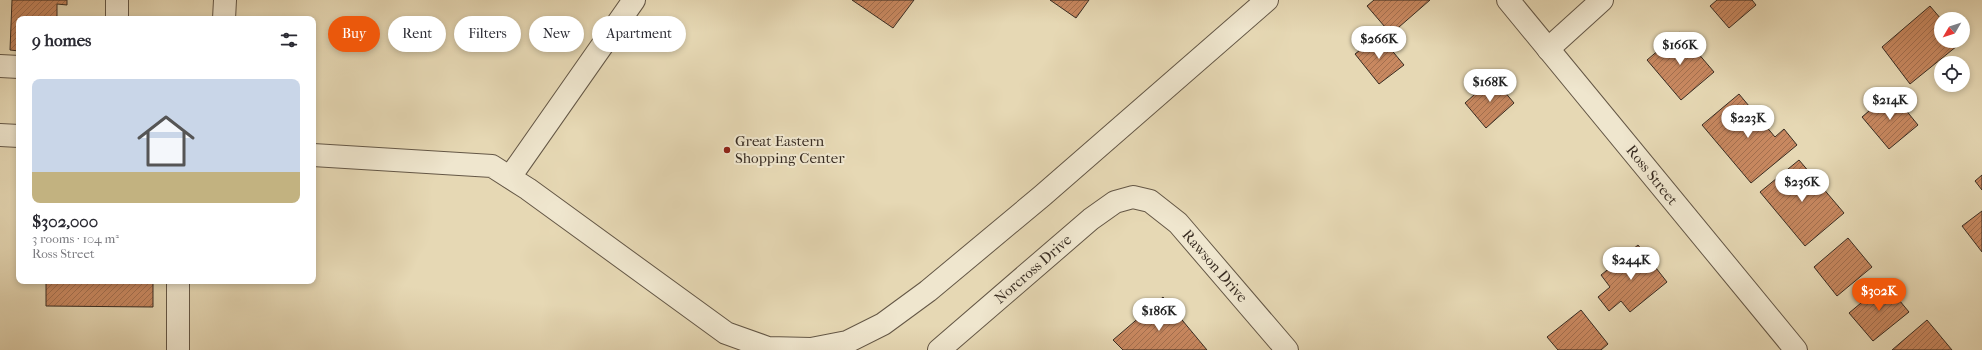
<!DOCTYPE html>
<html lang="en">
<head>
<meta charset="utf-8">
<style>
	:root { --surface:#fff; --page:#f7f7f7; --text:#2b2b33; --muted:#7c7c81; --accent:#ea580c }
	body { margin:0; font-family:"IM FELL French Canon",serif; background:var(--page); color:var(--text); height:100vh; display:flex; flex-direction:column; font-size:15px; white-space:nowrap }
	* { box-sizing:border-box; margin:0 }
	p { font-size:13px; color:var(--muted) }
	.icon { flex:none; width:22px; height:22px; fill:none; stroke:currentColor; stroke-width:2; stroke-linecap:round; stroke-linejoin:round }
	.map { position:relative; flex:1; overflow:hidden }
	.panel { position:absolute; left:16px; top:16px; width:300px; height:268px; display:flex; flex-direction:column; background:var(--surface); border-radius:8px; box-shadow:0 2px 6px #0003 }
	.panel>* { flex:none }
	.guide { position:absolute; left:328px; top:16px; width:380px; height:36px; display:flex; gap:8px }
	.needle { width:26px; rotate:231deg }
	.controls { position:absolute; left:1934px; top:12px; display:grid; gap:8px }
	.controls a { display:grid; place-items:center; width:36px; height:36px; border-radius:50%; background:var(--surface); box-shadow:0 2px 6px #0003; font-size:20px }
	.price { position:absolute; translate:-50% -34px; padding:0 9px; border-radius:14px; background:#fff; color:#222; font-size:13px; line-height:26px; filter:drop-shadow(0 1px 2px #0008) }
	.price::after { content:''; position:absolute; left:50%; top:24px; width:12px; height:9px; margin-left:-6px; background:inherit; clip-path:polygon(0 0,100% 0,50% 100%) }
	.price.selected { background:var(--accent); color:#fff }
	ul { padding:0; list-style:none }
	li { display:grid; align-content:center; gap:8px; height:212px; padding:0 16px }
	li span { display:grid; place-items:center; height:124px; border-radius:8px; color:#555 }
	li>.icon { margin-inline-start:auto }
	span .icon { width:72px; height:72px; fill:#fffc; stroke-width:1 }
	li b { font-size:17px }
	h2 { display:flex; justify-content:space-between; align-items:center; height:48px; padding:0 16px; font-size:17px }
	.pill { padding:0 14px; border-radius:18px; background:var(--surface); box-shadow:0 2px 6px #0003; font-size:14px; line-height:36px }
	.pill.selected { background:var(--accent); color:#fff }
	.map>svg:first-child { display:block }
	.building { fill:url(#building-hatch); stroke:#382c22 }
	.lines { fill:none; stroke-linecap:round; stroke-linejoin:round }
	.minor-casing { stroke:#645746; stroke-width:24 }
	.minor { stroke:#efe6ce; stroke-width:22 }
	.poi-dot { fill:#8f2418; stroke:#efe6ce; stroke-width:1.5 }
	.labels { text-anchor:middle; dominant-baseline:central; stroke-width:4; stroke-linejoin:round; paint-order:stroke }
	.poi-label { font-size:15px; fill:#382c22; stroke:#efe6ce; text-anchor:start }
	.street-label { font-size:15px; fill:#382c22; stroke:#efe6ce }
</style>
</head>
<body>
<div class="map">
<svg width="1982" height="350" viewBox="0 0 1982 350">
	<defs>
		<pattern id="building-hatch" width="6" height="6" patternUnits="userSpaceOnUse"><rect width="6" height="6" fill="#c88860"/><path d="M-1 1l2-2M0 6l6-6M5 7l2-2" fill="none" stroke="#a36f4f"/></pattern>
	</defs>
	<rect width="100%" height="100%" fill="#e6d8b4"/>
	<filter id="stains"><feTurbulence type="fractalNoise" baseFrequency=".005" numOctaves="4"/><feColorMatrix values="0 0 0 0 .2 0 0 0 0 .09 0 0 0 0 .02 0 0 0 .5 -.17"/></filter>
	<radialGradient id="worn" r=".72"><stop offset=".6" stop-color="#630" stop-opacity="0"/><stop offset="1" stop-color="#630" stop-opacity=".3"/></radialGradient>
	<g class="building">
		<path d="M12 0H67V5L57 4V19H19V51L10 50Z"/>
		<path d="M852 0H914L893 28Z"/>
		<path d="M1050 0H1089L1076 18Z"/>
		<path d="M1374 0H1430L1391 34 1367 6Z"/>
		<path d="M1717 0H1752L1756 5 1729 28 1710 6Z"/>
		<path d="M1930 6 1941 19V41H1952L1957 46 1910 84 1882 47Z"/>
		<path d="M1680 32 1714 72 1681 100 1647 60Z"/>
		<path d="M1379 35 1404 65 1379 84 1355 54Z"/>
		<path d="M1493 78 1514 103 1486 128 1465 103Z"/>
		<path d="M1891 92 1918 125 1889 149 1862 117Z"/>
		<path d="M1739 94 1775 137 1784 129 1797 145 1751 183 1702 125Z"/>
		<path d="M1799 160 1844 213 1805 246 1760 192Z"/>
		<path d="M1982 175V190L1975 181Z"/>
		<path d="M1982 211V252L1962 226Z"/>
		<path d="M1848 238 1872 267 1837 296 1814 267Z"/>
		<path d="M1638 245 1667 282 1630 312 1621 301 1609 311 1598 297 1610 287 1601 275Z"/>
		<path d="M46 281H153V307L46 306Z"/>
		<path d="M1885 283 1909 312 1873 341 1849 313Z"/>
		<path d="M1163 297 1207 350H1123L1113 340Z"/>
		<path d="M1581 310 1608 344 1601 350H1558L1547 337Z"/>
		<path d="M1927 320 1952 350H1892Z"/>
	</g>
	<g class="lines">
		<g class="minor-casing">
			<g id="minor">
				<path d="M1508 0 1796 350"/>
				<path d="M117 19V0"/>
				<path d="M224 19 225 0"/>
				<path d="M1548 49 1602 0"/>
				<path d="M0 66 19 67"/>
				<path d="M0 135 19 136"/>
				<path d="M313 155 492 166 528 189 726 333 768 348 811 349 847 342 883 324 928 291 1042 196 1267 0"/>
				<path d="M510 177 634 0"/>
				<path d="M178 350V281"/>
				<path d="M939 350 1091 219 1115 202 1133 197 1150 201 1178 223 1287 350"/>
			</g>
		</g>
		<use href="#minor" class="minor"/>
	</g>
	<circle class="poi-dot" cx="727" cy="150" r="4"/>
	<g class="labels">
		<g class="poi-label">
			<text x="735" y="141">Great Eastern<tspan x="735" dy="17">Shopping Center</tspan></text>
		</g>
		<g class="street-label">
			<text transform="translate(1652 175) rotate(51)">Ross Street</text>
			<text transform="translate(1215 266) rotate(49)">Rawson Drive</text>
			<text transform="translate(1033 269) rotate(-41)">Norcross Drive</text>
		</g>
	</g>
	<rect width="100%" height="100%" filter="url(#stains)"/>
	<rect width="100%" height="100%" fill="url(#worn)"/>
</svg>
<div class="controls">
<a><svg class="needle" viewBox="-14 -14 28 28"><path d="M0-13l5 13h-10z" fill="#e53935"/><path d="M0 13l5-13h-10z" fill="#7c7c81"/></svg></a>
<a><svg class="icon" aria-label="locate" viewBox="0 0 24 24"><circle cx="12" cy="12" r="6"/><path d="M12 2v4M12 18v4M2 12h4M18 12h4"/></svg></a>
</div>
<b class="price" style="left:1379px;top:60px">$266K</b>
<b class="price" style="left:1680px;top:66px">$166K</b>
<b class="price" style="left:1490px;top:103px">$168K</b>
<b class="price" style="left:1890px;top:121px">$214K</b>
<b class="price" style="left:1748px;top:139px">$223K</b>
<b class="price" style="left:1802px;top:203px">$236K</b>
<b class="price" style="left:1631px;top:281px">$244K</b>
<b class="price selected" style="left:1879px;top:312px">$302K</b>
<b class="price" style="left:1159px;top:332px">$186K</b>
<div class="guide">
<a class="pill selected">Buy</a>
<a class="pill">Rent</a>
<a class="pill">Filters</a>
<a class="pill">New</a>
<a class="pill">Apartment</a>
</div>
<section class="panel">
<h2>9 homes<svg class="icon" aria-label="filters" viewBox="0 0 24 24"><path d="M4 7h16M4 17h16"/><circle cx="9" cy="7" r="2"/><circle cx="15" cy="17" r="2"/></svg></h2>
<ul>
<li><span style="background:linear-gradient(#c9d6e8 75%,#c2b280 0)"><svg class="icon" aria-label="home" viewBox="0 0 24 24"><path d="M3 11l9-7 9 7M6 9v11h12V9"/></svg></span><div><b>$302,000</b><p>3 rooms · 104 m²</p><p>Ross Street</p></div></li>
</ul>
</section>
</div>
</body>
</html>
